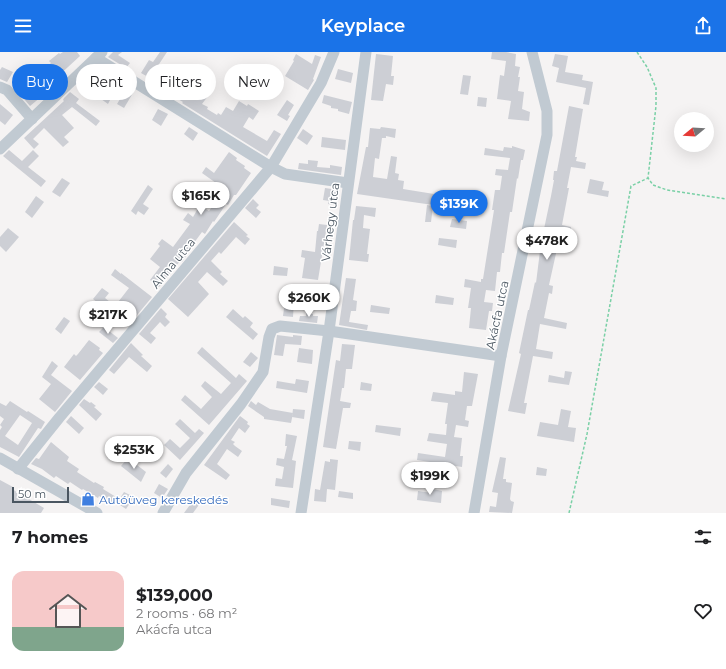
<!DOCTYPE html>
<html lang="en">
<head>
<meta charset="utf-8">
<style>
	:root { --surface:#fff; --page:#f6f6f6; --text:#202124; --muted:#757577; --line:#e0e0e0; --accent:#1a73e8 }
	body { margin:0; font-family:Montserrat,sans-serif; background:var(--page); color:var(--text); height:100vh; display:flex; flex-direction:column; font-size:15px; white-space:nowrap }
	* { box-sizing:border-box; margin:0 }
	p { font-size:13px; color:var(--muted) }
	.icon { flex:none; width:22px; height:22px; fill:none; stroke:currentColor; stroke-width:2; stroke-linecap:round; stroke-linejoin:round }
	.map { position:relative; height:461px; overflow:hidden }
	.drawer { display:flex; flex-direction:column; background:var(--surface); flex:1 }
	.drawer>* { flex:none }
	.guide { position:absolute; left:12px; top:12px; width:400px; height:36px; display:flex; gap:8px }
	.needle { width:26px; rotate:252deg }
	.tools { position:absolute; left:674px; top:60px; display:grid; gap:8px }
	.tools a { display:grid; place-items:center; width:40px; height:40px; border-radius:50%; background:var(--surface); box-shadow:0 4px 16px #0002; font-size:20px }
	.scale { position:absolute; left:12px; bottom:10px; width:57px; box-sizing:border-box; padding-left:4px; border:2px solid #4a5661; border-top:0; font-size:11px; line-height:14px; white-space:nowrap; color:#4a5661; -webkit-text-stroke:3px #fff; paint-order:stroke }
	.price { position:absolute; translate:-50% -34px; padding:0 9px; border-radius:14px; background:#fff; color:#222; font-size:13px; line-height:26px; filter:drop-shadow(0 1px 2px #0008) }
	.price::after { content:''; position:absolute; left:50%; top:24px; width:12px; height:9px; margin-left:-6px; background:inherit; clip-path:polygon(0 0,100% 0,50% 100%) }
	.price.selected { background:var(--accent); color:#fff }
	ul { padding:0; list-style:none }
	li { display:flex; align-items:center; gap:12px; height:100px; padding:0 12px }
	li+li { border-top:1px solid var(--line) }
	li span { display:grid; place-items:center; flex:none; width:112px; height:80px; border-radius:12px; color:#555 }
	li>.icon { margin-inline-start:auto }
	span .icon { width:48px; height:48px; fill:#fffc; stroke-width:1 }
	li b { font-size:17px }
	h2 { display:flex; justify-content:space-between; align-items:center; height:48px; padding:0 12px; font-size:17px }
	.tag { padding:0 14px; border-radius:18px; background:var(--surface); box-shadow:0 4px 16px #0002; font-size:14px; line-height:36px }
	.tag.selected { background:var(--accent); color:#fff }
	header { display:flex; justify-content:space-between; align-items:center; height:52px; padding:0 12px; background:var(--accent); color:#fff; font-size:18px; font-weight:600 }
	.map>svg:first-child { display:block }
	.building { fill:#cdcfd5; fill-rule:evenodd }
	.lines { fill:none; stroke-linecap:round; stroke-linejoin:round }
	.path { stroke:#7ad0a6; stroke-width:1.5; stroke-dasharray:3 2; stroke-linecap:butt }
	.minor { stroke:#c1cad2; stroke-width:11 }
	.labels { text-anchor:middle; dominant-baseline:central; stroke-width:3; stroke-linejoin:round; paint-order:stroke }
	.street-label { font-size:12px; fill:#4a5661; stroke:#fff }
	.shop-label { font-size:12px; fill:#366cbe; stroke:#fff; text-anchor:start }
</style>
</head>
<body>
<header><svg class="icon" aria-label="menu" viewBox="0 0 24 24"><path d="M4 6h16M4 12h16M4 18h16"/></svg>Keyplace<svg class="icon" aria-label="share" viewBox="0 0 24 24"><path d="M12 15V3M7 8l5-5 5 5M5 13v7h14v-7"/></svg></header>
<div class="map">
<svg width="726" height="461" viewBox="0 0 726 461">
	<rect width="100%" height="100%" fill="#f5f3f3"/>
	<g class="building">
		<path d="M63 0H77L80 4 44 37 47 40 30 54 15 36 24 29 29 35 42 24 40 22 51 11 49 9 59 1 60 2Z"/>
		<path d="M113 0H122L118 3 130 11 126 16 108 5Z"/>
		<path d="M160 0H167L150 26 141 21 149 8 153 10Z"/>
		<path d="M492 0H506L516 2 515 14 520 15 518 25H520L518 39 524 40 522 57 530 60 529 69 508 67 511 49 497 47 500 23 504 24 506 9 491 7Z"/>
		<path d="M296 2 312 12 315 3 321 5 313 27 314 28 308 38 285 24 294 9 293 8Z"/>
		<path d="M376 2 393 4 391 24H394L393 33 386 32 383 49 371 48Z"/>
		<path d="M555 2 568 4 565 20 583 23 582 28 593 30 589 53 583 52 586 36 556 30 559 16 552 14Z"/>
		<path d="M2 15 13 20 7 30 0 27V18Z"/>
		<path d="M338 17 353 21 351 31 335 27Z"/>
		<path d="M89 22 102 31 98 37 111 46 108 52 80 32Z"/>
		<path d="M463 23 471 24 468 43 460 42Z"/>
		<path d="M181 30 195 39 197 37 208 44 202 52 208 55 207 57 217 63 218 61 221 63 226 55 233 59 239 49 247 54 248 52 259 59 253 68 249 65 243 75 267 89 274 78 281 82 267 104 182 51 183 50 169 42 174 35 177 37Z"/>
		<path d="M126 37 133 41 124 56 117 52Z"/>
		<path d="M70 40 79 47 76 51 100 69 96 74 72 55 62 63 74 76 64 85 69 90 63 95 44 76 33 87 39 92 34 97 24 86 64 49 63 48 64 46Z"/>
		<path d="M324 43 352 50 349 62 338 59V57L331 56V54L322 51Z"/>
		<path d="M478 45 487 46 486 55 477 54Z"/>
		<path d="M287 48 294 53 288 63 290 64 287 69 277 63Z"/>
		<path d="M0 52 13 63 5 73 0 69Z"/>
		<path d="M569 54 583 57 575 105H577L576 109 586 111 585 117 571 115 567 136H569L562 173 571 175 570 181 561 179 549 233 553 234 552 242 549 241 544 266 567 271 566 277 540 272 536 297 553 300 552 307 533 304 524 351H527L525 362 508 359 521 302 519 301 528 258H529L535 230 536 231 541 191 551 144 554 128H553L554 119H557Z"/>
		<path d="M158 57 168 62 161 74 152 68Z"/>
		<path d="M189 75 198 81 193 89 184 82Z"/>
		<path d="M381 75 396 77 395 86 386 84V86H382L379 107 375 106 373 125 387 127 391 104 397 105 395 121 399 122 398 128 404 129 403 137 434 142 433 153 357 142 366 95H368L370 76 380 77Z"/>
		<path d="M303 77 313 84 307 93 297 86Z"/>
		<path d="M322 85 346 88 345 98 321 95Z"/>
		<path d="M512 94 525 98 523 108H521L518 127 517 126 512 160H510L504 201H502L500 220H497L495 239 486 238 484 250 493 251 492 259H489L486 278 469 276 471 256H468L471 236 464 235 465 227 481 230V227H483L494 158H492L495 138H500L502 124 495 123 496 117 508 118 510 106 484 103 485 96 503 99 504 95 512 96Z"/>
		<path d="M9 98 22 109 33 98 39 104 28 115 46 129 41 135 3 104Z"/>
		<path d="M229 100 237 106 236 108 245 114 244 116 251 121 236 143H234L228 153 226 152 214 170 213 169 205 182 202 180 185 203 186 204 182 210 180 209 159 235 150 228 160 215 150 207 160 194 158 192 162 187 173 195 190 172 183 168 188 161 193 165 200 153 209 159 218 146 210 141 216 131 202 121 206 115 214 121Z"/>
		<path d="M308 108 318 109 317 115 330 116V113L342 115 341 123 298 117 299 111 308 112Z"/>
		<path d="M62 126 70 131 60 145 52 140Z"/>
		<path d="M590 127 604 130 602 138 609 139 608 145 587 141Z"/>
		<path d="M148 133 153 137 143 152 149 156 144 163 138 159 136 163 131 159Z"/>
		<path d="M325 136 338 138 336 153 328 152 329 149 323 148Z"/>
		<path d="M36 144 44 150 32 166 25 160Z"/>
		<path d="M253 147 259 153 256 156 261 160 256 166 245 156Z"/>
		<path d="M427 153 433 154 431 170H425Z"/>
		<path d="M356 154 376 156 375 165 364 163 363 176 370 177 367 202H369L368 210 349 208 353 168H354Z"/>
		<path d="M452 167 467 169 466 177 450 175Z"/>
		<path d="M234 170 248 183 246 184 250 187 245 193 236 185 221 202 219 200 211 209 222 220 220 222 228 229 223 234 207 220 198 230 209 242 188 265 168 247Z"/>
		<path d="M319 172 327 173 318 228 302 226 305 206 301 205 302 198 315 200 317 179H318Z"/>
		<path d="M8 176 19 185 6 200 0 194V185Z"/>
		<path d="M439 186 457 188 456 196 438 193Z"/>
		<path d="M274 214 288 216 287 224 273 223Z"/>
		<path d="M115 217 121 222V221L152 245 128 274 93 247 102 236 109 241 105 246 115 254 129 236 111 223Z"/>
		<path d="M346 226 356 227 353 248 357 249 356 259H351L349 270 368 273 367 278 339 273Z"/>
		<path d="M310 241 321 242 320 250 309 249Z"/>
		<path d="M436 243 454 246 453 253 435 251Z"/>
		<path d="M285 249 294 250 293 265 283 264Z"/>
		<path d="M371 253 390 256 389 262 370 260Z"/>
		<path d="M161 256 167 262 165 265 170 270 165 275 160 270 150 281 156 286 151 292 139 282Z"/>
		<path d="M233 257 243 266 245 264 253 271 250 275 258 282 253 288 226 265Z"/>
		<path d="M306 261 313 262V264H318L317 271 299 269 300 264H306Z"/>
		<path d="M64 265 70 269 61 282 55 277Z"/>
		<path d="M104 275 118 286 113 291 99 280Z"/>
		<path d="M277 283 293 285V283L302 284 301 293 285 292 283 304 274 303Z"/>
		<path d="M89 288 100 296 99 298 103 301 80 328 64 315 74 302 76 304 78 302Z"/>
		<path d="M131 291 143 303 141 304 152 314 147 320 129 305 114 322 109 318Z"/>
		<path d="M342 292 355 293 352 317H346L344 336H342L340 349 351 351 350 356H343L336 397 323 395 334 321 336 308 340 309Z"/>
		<path d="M202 295 236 326 239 322 247 329 209 373 181 348 185 343 201 357 212 345 201 334 205 329 221 342 231 331 197 301Z"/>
		<path d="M299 296 313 298 312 312 297 310Z"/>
		<path d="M251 300 258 306 250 315 243 310Z"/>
		<path d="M52 309 58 314 51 323 72 339 55 360 39 347 51 332 42 325Z"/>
		<path d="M565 319 572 320 569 333 548 330 549 323 564 326Z"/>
		<path d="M464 320 478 322 472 354H467L465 368 469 369 468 375 456 373 454 385 462 386 460 404H463L462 415 417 408 418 401 445 405 447 392 427 389 429 381 446 383 447 372H445L448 351 431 349 433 340 455 343V339L462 340Z"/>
		<path d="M296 327 309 329 307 341 276 336 277 329 295 332Z"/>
		<path d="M99 330 108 337 103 343 94 335Z"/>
		<path d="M361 330 372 332 371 339 360 338Z"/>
		<path d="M84 347 90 351 91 350 96 354 94 355 102 362 96 369 79 353Z"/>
		<path d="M10 349 27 360 28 359 45 370 41 377 38 376 19 405 0 395V378L2 375 0 373 4 367 0 364V351L6 354ZM20 363 32 371 18 393 5 384Z"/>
		<path d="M251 349 256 353 258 350 270 357 293 361 291 371 264 367V365L248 354Z"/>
		<path d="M293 357 305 358 304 367 292 365Z"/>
		<path d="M561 357 571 359 568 375 576 376 574 390 537 384 540 370 558 373Z"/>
		<path d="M71 364 84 376 79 382 66 370Z"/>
		<path d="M240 364 248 370 247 372 250 374 245 381 239 376 231 388 235 390 233 392 235 394 242 399 238 405 227 397 217 412 230 423 226 428 204 413Z"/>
		<path d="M180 367 195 381 199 377 204 381 180 408 164 393 170 387 180 396 190 386 175 372Z"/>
		<path d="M376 373 401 376 400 384 375 380Z"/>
		<path d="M286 382 297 384 292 408 296 409 293 436 275 434 276 426 282 427 284 415 276 413 277 406 284 407 287 394H285Z"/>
		<path d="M349 389 361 390 360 399 348 397Z"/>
		<path d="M51 390 69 405 67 409 79 417 77 420 94 431 95 430 104 435 103 437 116 445 112 452 99 444 98 446 83 437 82 438 70 430 68 432 56 424 54 426 42 417 31 412 36 406 39 407Z"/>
		<path d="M500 405 506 406 503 427H506V430L512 431 510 447 511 449 514 450 512 461 489 460 490 454 496 455 498 441 492 440Z"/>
		<path d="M128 406 146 420 141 430 121 414Z"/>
		<path d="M330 407 338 408 335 438 327 437 326 450 314 449 315 437 320 438 325 409 330 410Z"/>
		<path d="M168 412 173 417 166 426 160 421Z"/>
		<path d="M537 415 547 417 546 424 536 423Z"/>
		<path d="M0 428 13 435 12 437 44 456 41 461H0Z"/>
		<path d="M159 432 168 437 162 446 154 441Z"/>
		<path d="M433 437 442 439 441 451 417 448 418 439 432 441Z"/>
		<path d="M339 439 353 441V447L338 445Z"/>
		<path d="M124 440 134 445 126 457 117 451Z"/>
		<path d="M195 446 201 450 193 461H184Z"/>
		<path d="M271 446 290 449 289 456 271 453Z"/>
	</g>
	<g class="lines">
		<g class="path">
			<path d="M637 0 647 15 656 36V54L648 126 653 133 667 138 726 147"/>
			<path d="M569 461 587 382 631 134 648 126"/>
		</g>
		<g class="minor">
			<path d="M96 6 271 115 285 122 348 131"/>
			<path d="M0 35 7 38 32 67"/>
			<path d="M0 97 102 0"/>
			<path d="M0 406 97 461"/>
			<path d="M18 417 59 366 271 115 321 31 334 0"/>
			<path d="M163 461 186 421 241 352 263 320 269 285 272 277 280 274 329 279 501 304"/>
			<path d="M301 461 329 279 366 0"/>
			<path d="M474 461 501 304 547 83V59L532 0"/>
		</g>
	</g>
	<defs>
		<g id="shop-bare" transform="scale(1.08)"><path d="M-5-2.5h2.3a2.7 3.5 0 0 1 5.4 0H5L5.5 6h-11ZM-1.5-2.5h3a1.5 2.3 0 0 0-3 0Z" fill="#3f7fe0" stroke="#fff" stroke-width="2.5" paint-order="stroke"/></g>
	</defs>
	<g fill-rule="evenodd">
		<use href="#shop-bare" x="88" y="447"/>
	</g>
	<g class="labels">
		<g class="street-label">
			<text transform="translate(330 170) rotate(-83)">Várhegy utca</text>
			<text transform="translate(173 211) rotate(-50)">Alma utca</text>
			<text transform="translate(497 263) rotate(-78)">Akácfa utca</text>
		</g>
		<g class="shop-label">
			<text x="99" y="447">Autóüveg kereskedés</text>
		</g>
	</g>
</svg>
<div class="tools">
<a><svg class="needle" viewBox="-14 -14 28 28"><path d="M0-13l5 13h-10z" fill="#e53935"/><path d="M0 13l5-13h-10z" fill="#757577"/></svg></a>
</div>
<div class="scale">50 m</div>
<b class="price" style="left:201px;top:164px">$165K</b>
<b class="price selected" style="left:459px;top:172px">$139K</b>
<b class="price" style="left:547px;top:209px">$478K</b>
<b class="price" style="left:309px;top:266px">$260K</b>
<b class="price" style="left:108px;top:283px">$217K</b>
<b class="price" style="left:134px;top:418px">$253K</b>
<b class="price" style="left:430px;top:444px">$199K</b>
<div class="guide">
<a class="tag selected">Buy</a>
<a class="tag">Rent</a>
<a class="tag">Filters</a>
<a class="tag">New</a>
</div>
</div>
<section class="drawer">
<h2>7 homes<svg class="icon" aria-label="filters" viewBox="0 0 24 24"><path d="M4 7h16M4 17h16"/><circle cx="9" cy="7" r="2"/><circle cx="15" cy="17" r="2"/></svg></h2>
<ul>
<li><span style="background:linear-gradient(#f6c9c9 70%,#7fa58c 0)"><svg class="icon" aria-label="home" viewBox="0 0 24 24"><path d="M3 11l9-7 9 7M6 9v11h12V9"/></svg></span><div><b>$139,000</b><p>2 rooms · 68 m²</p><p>Akácfa utca</p></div><svg class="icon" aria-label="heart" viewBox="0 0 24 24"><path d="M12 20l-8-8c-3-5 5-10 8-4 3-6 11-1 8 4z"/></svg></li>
</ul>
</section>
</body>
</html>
